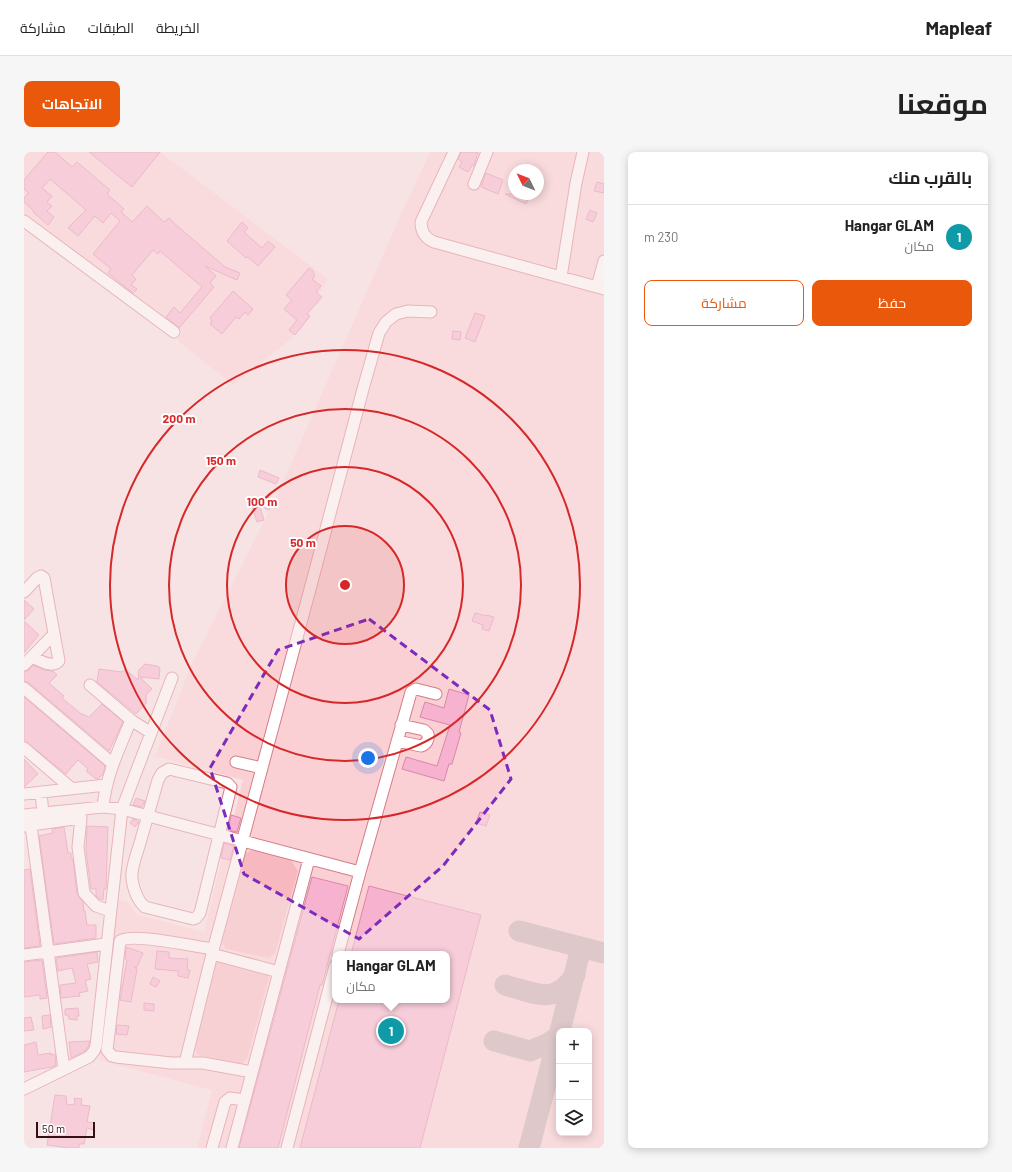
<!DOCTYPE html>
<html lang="ar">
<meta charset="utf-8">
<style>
:root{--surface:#fff;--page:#f6f6f6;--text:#222;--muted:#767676;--line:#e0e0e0;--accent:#ea580c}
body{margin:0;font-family:Barlow,Cairo,sans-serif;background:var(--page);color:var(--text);direction:rtl}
.controls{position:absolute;right:12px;bottom:12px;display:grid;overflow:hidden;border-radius:8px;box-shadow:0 2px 10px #0003}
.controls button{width:36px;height:36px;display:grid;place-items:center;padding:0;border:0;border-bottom:1px solid var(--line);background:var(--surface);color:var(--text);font:20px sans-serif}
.compass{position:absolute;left:484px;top:12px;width:36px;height:36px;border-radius:50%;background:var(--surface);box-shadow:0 2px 10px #0003;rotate:313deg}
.scale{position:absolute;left:12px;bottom:10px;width:59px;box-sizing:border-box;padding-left:4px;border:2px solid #331117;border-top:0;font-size:11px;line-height:14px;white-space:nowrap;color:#331117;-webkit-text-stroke:3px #fff;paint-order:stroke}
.you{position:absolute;left:344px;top:606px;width:14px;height:14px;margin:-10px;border:3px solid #fff;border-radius:50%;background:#1a73e8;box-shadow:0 0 0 6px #1a73e833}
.badge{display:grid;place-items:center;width:26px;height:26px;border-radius:50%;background:var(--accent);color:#fff;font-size:13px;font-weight:700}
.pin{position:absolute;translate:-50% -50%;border:2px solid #fff;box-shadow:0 1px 4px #0006}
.popup{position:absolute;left:308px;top:799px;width:118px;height:52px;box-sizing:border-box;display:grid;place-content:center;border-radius:8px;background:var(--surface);filter:drop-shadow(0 1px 3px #0005);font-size:13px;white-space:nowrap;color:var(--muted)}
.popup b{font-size:15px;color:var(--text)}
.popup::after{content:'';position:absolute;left:50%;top:100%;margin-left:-8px;border:8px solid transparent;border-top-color:var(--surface)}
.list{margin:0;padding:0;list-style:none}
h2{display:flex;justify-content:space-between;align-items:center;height:52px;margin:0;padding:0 16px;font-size:17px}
h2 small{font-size:13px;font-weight:400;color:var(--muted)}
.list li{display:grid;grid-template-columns:26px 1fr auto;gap:12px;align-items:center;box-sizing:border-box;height:64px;padding:0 16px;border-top:1px solid var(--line)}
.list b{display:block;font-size:15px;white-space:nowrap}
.list p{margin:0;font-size:13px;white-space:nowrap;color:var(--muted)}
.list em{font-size:13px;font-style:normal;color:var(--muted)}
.actions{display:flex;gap:8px;padding:12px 16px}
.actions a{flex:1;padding:9px 0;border:1px solid var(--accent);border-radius:8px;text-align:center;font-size:14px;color:var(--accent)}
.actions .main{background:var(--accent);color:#fff}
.icon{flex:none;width:22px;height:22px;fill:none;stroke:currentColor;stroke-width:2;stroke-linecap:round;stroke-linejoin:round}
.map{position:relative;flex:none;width:580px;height:996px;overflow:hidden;direction:ltr;border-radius:8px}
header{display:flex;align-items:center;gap:24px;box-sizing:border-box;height:56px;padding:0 20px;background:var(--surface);border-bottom:1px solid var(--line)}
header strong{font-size:19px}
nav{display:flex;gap:22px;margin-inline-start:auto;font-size:14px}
.intro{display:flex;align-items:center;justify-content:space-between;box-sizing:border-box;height:96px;padding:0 24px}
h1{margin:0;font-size:28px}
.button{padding:10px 18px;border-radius:8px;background:var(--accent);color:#fff;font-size:14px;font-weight:700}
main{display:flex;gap:24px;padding:0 24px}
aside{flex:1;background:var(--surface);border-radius:8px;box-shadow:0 2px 10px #0003}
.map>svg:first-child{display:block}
.built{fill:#fbd0d4;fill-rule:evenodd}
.green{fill:#f7b9bf}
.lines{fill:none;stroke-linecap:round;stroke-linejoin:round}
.taxiway{stroke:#bfa7aa;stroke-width:21}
.building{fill:#f7b2cf;stroke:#d987ab}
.minor-casing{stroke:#d47c88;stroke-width:13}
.minor{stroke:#fff;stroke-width:11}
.marked{fill:none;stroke:#7b2cbf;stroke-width:3;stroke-dasharray:8 5;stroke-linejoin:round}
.ring{fill:none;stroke:#d62828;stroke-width:2}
.centre{fill:#d62828;stroke:#fff;stroke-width:2}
.ring-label{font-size:12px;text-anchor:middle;font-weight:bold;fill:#d62828;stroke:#fff;stroke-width:4;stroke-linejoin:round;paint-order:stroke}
</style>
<header>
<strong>Mapleaf</strong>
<nav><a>الخريطة</a><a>الطبقات</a><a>مشاركة</a></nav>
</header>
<div class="intro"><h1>موقعنا</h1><a class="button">الاتجاهات</a></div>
<main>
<aside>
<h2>بالقرب منك<small></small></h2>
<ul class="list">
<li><span class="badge" style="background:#0f9aa8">1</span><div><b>Hangar GLAM</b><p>مكان</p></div><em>230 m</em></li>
</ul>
<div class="actions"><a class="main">حفظ</a><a>مشاركة</a></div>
</aside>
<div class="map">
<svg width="580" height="996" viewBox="0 0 580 996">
<rect width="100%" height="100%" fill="#f7e3e4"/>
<path class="built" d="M0,0H136L304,127L268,186L209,233L153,188L159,180L0,61Z
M406,0H580V996H173L188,938L75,908L92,747L104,750L113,763L180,780L198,706L193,705L204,662L210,664L219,628L131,604L169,509L250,350L378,60ZM490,18H514V42H490ZM311,802H423V848H311ZM535,879H565V981H535Z"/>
<path class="green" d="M228,698L267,708L274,719L251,801L245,806L202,797L197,789L220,702Z
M193,808L239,815L245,825L223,907L217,912L174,903L170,895Z"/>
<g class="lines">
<path class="taxiway" d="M495,779L580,801
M481,833C511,841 531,854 551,823
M536,879L557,796
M470,889L506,899L523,892L535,884
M505,996L535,882"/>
</g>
<path class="building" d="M24,0H31L48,15L53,10L86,38L83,42L100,57L97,60L108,70L123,54L140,70L145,66L151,72L201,115L216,121L213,128L181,114L192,124L186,131L190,135L155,176L142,165L150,155L156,161L178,135L136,99L134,102L129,98L108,123L112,127L107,133L113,137L109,141L84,121L87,117L69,102L96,69L87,61L79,71L71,64L54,84L44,76L62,58L26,27L18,36L28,44L23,50L28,54L23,59L30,65L24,73L9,60L10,59L0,50V46L5,41L0,37V28Z
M65,0H136L108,35Z
M437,0H454L450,14L448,13L444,20L435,15L438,10L434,7Z
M462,21L479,28L474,42L457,35Z
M573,30L580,32V41L570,39Z
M481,42H507L502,52Z
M566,58L573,61L569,70L562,67Z
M218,70L224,76L220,80L238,96L244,89L251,95L234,114L224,105L222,106L203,89Z
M285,116L290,120L289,122L291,124L288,127L297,134L292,140L298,145L283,162L286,164L271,183L265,178L273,168L260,157L268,148L262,143Z
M209,139L229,157L224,163L221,160L215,167L212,165L198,182L186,172L188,169L186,166Z
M451,161L461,164L451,190L441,186Z
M429,179L437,180L436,188L428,187Z
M236,318L255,326L252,332L234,325Z
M243,345L249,348L245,358L238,355Z
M233,346L240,368L233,370L226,348Z
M0,448L10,457L0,468Z
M451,461L462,464V463L470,465L465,479L458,477L459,473L448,469Z
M0,469L15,483L0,501Z
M121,512L133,514L136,516L135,527L116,525L128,537L122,543V549L123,550L112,562L73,530L75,517L98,520L101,517L114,528L115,518Z
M9,513L20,518L29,519L33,523L25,531L40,544L38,546L56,561L65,565L78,552L99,570L85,599L5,531L0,529V520L5,518Z
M425,537L445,543L435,580L437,581L428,612H425L420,629L378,617L382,605L413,614L426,573L396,565L401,550L420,556Z
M0,545L81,614L79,622L74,627H72L62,619L64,617L54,608L42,622L0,588Z
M0,607L14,622L0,635Z
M112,646L121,649L118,655L109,653Z
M456,660L466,663L462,674L452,671Z
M207,663L217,666L213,680L204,678Z
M109,667L115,670L111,675L106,671Z
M63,674L84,675L82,737H80L79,748L76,747L72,744V737H67L62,699Z
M40,675L44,701H47V707H49L53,742L59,750L60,759H61L63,773H72V786L30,792L15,684L29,681L28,677Z
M200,691L210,694L206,708L197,706Z
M6,717L16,794L0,796V718Z
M288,725L324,734L298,833H296L254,996H215Z
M345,734L457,763L396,996H276L315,848H423V802H327Z
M102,795L119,801L113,815H110L113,817L107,850L96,848L103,808L101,807Z
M133,799L145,800V806L164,807L163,818H166L164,826L154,824V819L131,817Z
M73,800L74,810L63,812L67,827L61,829L64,839L55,841L56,844L37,846L36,833L52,831L48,816L34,819L32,806Z
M18,808L23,846L16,847V843L0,845V810Z
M129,825L136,829L132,835L126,832Z
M120,851L130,852V859L120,858Z
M54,856L55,864H53V868L45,867L44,863H41V857Z
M26,863L27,875L19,877L18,864Z
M7,865L10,878L0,879V866Z
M93,873L105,874L103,883L92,882Z
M66,889L64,895L61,899L47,906L45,890Z
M12,890L14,903L27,901V903L31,902L32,913L28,915L0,920V893Z
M31,943L42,944L43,953L51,952L50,946L58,947L57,953L66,954L63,970L70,971L69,978L63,976L60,992H55V996H44L23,993Z"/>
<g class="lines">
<g class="minor-casing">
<path id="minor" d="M430,0L397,70C397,80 401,86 410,90L580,137
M450,32L463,0
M0,69L150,180
M537,125L552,31L559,0
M573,135L580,109
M0,440L13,426L17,424L20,426L35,509C28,517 16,508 8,505
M0,513L30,482
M66,533L107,568L127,581
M0,536L89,612
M373,589L397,594C403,592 405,587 404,582L400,578L377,573
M0,596L47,636
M212,610L238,616
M145,617L203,631L207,635L176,761L172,766L169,767L121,755C113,749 107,731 108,721C109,711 113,701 116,691C122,670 128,649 134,628L138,621Z
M17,640L19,662
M0,642L82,633
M79,655C82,624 95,597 107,568
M55,658L57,666L54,695L60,741L72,754L86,759
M8,662L7,674L40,917
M0,663L79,655L98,657L336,720
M0,674L57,666
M189,797C172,795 108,780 96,789L83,898L88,904L92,905L147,911H179L228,920
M188,802L255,820
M314,802L336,720L386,544L387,540L392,537L412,542
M0,803L82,792
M161,911L188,802L289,426L339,237L355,181L362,170L372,162L384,159L407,160
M0,937L65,905L70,899L72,894L98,657L148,526
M188,996L201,950L206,946L220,948
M208,996L285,707
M263,996L311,814"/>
</g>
<use href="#minor" class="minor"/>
</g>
<path d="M0 0H580V996H0ZM345,467L466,558L487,627L419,714L335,787L220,722L186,616L254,498Z" fill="#f7e3e4" fill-opacity=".55" fill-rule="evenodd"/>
<path class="marked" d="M345,467L466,558L487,627L419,714L335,787L220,722L186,616L254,498Z"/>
<circle cx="321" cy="433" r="59" fill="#d62828" fill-opacity=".12"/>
<g class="ring">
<circle cx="321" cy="433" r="59"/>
<circle cx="321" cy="433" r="118"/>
<circle cx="321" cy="433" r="176"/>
<circle cx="321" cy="433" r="235"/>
</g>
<circle cx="321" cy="433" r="6" class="centre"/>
<g class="ring-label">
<text x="155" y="271">200 m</text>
<text x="197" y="313">150 m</text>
<text x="238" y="354">100 m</text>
<text x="279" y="395">50 m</text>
</g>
</svg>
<div class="controls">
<button>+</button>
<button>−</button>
<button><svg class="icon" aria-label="layers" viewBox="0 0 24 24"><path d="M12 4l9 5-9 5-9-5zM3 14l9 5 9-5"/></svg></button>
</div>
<svg class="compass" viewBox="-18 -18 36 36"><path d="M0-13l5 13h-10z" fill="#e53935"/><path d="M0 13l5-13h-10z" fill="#767676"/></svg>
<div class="scale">50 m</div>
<div class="you"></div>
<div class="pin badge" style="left:367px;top:879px;background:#0f9aa8">1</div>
<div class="popup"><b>Hangar GLAM</b>مكان</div>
</div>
</main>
